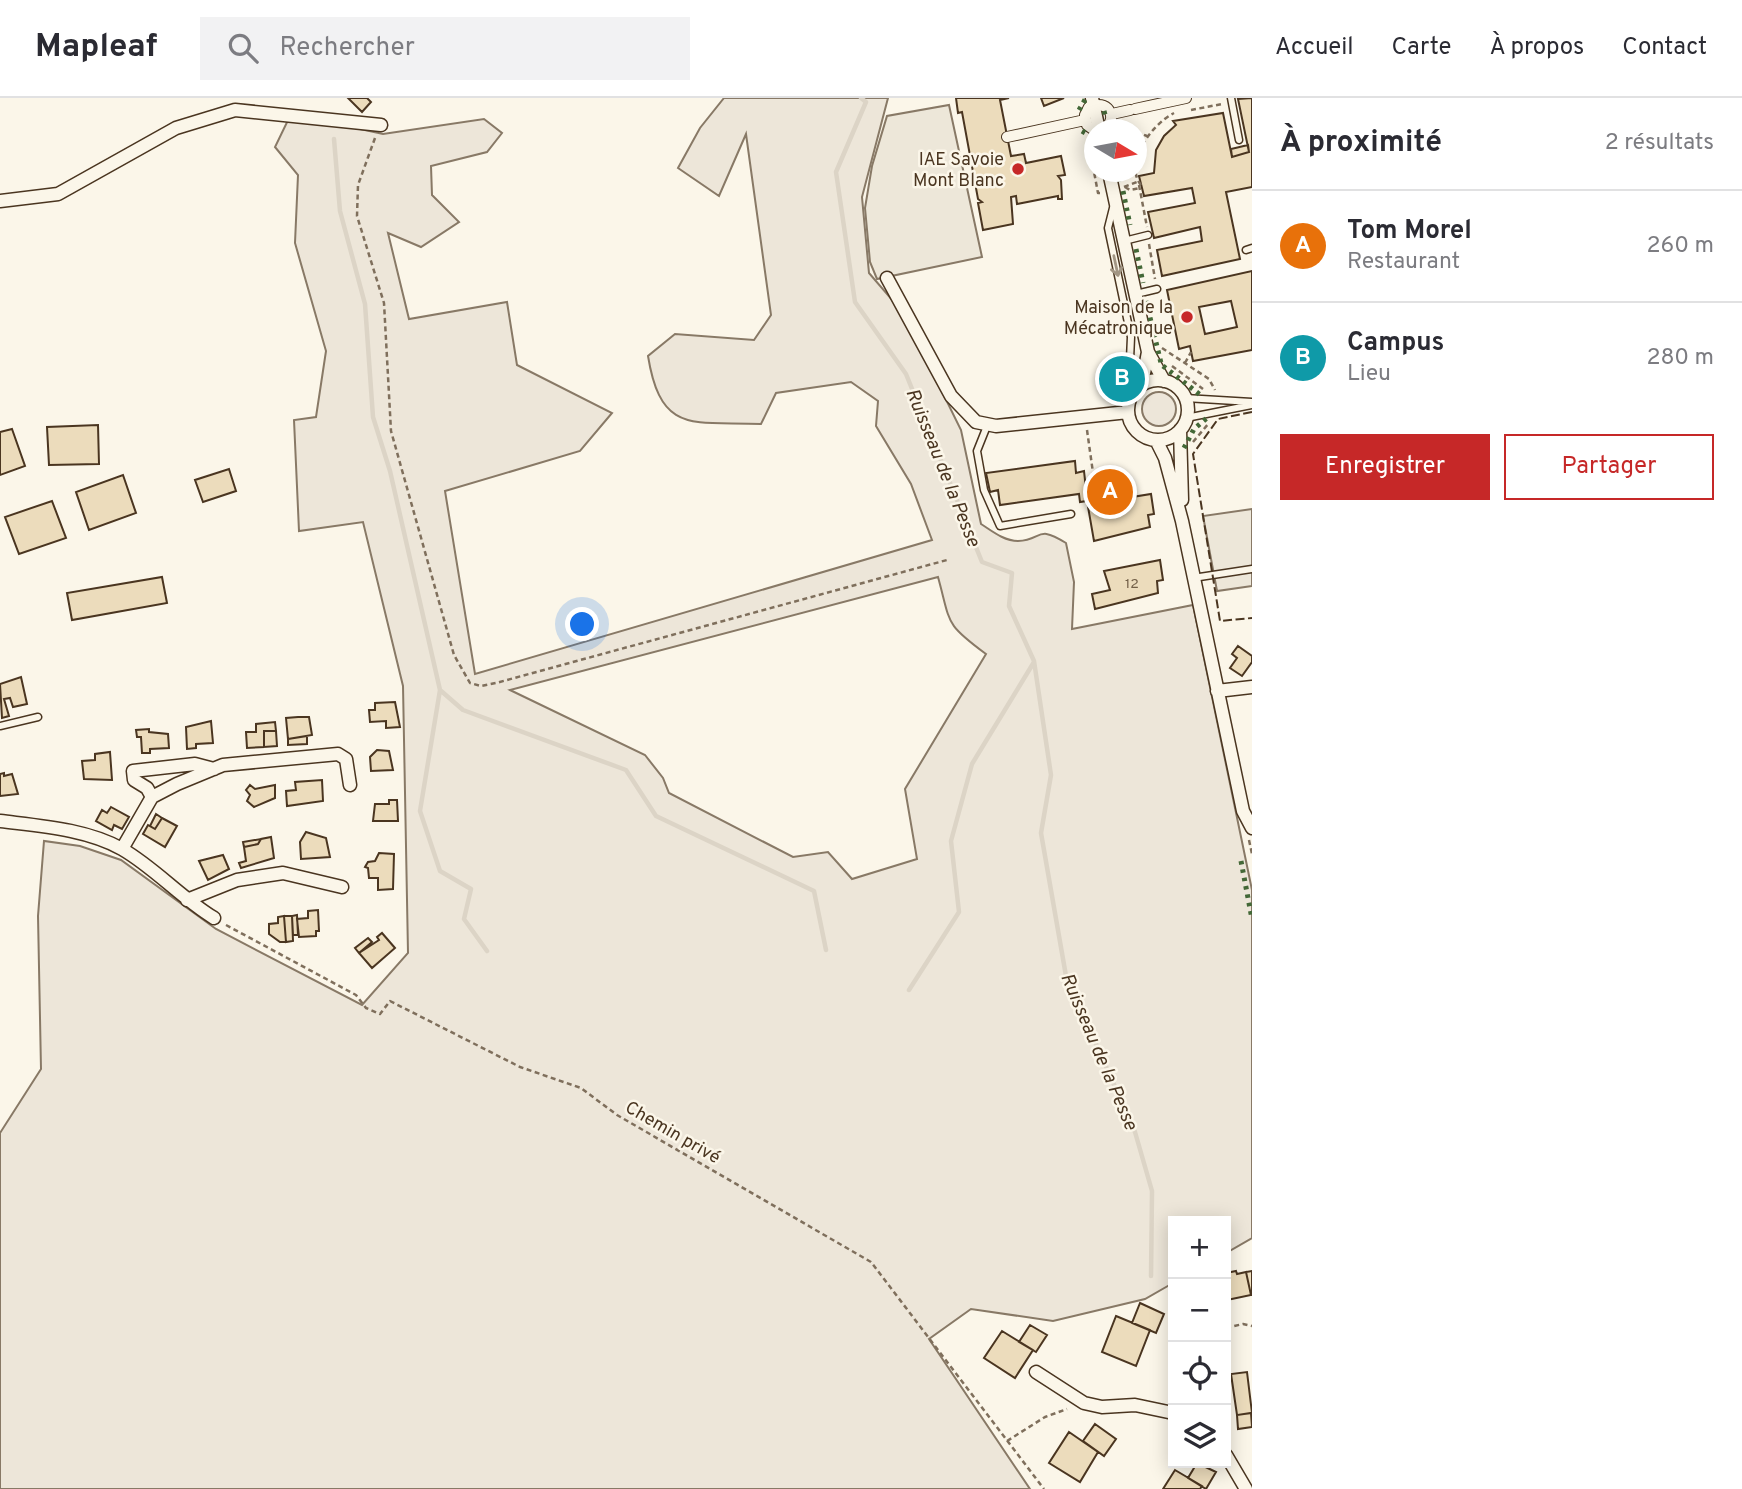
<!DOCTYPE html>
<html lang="fr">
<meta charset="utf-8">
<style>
:root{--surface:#fff;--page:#f2f2f3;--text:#2b2b33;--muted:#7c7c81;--line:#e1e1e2;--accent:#c62828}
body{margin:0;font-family:Overpass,sans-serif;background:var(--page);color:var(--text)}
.controls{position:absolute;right:21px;bottom:21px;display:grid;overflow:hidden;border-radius:0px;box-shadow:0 4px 18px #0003}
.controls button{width:63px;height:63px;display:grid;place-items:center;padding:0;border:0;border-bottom:2px solid var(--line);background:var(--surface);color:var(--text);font:35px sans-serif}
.compass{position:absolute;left:1084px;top:21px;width:63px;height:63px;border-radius:50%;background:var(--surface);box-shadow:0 4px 18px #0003;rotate:100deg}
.you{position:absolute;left:583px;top:527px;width:24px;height:24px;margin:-18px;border:5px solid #fff;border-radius:50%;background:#1a73e8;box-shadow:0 0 0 10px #1a73e833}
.badge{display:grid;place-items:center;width:46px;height:46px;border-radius:50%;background:var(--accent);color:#fff;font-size:23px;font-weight:700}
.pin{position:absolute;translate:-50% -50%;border:4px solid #fff;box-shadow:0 2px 7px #0006}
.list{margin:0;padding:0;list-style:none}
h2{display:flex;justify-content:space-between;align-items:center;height:91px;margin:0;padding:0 28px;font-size:30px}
h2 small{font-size:23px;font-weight:400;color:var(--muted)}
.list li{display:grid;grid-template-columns:46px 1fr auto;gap:21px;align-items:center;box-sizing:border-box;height:112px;padding:0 28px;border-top:2px solid var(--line)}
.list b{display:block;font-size:26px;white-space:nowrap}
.list p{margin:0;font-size:23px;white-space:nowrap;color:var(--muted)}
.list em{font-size:23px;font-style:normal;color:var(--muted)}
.actions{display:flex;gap:14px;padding:21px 28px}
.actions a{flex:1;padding:16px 0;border:2px solid var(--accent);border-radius:0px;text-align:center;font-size:24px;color:var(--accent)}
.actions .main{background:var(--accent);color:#fff}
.icon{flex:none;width:38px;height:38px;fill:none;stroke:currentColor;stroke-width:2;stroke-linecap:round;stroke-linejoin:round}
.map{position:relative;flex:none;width:1252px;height:1391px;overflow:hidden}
header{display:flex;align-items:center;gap:42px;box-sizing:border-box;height:98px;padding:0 35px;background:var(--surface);border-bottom:2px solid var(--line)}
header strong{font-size:33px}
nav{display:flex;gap:38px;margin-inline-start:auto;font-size:24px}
.search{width:490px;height:63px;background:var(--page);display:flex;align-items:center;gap:18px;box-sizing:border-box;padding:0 24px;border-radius:0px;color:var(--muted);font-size:26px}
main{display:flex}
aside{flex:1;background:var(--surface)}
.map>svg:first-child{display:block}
.green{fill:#ede6d9;stroke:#887966;stroke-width:2;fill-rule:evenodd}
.parking{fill:#ede7d9;stroke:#887966;stroke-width:2}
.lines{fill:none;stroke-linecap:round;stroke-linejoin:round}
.stream{stroke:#dcd4c6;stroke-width:4.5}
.building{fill:#ecdcbc;stroke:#4a3520;stroke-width:2;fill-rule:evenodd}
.service-casing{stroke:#4a3520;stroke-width:9}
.pedestrian-casing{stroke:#4a3520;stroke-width:12}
.minor-casing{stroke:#4a3520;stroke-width:15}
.path{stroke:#7f6f5c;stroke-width:2.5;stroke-dasharray:5 3.5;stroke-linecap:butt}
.service{stroke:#fbf6e9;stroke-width:6}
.pedestrian{stroke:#fbf6e9;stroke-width:10}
.minor{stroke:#fbf6e9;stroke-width:12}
.hedge{stroke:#436837;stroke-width:5;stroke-dasharray:3.5 5;stroke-linecap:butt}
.fence{stroke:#4a3520;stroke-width:2;stroke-dasharray:9 3.5;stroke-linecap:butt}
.oneway{stroke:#a29684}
.poi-dot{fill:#c62828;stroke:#fbf6e9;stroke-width:2.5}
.labels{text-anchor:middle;stroke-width:5;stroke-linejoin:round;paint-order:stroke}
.number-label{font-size:14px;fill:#725f47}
.poi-label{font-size:18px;fill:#4a3520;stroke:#fbf6e9;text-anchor:end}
.street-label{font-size:18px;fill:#4a3520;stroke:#fbf6e9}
.water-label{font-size:19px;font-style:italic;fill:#4a3520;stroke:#fbf6e9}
</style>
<header>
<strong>Mapleaf</strong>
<div class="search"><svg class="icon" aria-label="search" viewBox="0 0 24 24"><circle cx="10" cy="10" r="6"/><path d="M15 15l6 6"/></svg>Rechercher</div>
<nav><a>Accueil</a><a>Carte</a><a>À propos</a><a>Contact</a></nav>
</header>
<main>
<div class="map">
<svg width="1252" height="1391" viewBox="0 0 1252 1391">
<rect width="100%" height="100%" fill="#fbf6e9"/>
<path class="green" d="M724,0H888L862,99L869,175L894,204L927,263L961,332L981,426C992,433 1004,443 1018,443C1043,442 1036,426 1066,445L1074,484L1072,531L1193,507L1252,792V1140L1226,1155V1123H1173V1185L1145,1201L1053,1223L971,1211L929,1241L1030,1391H0V1035L41,971L38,818L44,743L80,748L121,762L216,831L362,907L408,855L403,588L363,424L299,433L294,322L316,319L326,253L295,145L298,77L275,49L291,16L383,36L484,21L502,35L487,54L431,68L432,97L459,124L421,149L388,135L409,221L507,204L517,267L612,315L580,353L445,393L475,576L932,442L911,386L876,328L878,303L851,284L776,295L761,326C694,323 661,338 648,258L675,236L754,242L771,217L746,36L719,98L678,70L700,30ZM938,479C951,526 944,525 986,556L905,691L917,761L852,781L828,754L793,759L669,695L663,680L645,657L510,592Z
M1142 311a17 17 0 1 1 34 0a17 17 0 1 1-34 0Z"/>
<path class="parking" d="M949,7L982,159L877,181L870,164L865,110L872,68L887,18Z
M1252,411V488L1217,493L1203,418Z"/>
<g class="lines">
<path class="stream" d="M861,0L866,4L836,74L855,204L906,276L982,464L1012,475L1009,508L1034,563L1051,677L1041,735L1066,878L1135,1034L1152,1093L1151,1178
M334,41L340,113L365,206L373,319L390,373L440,592L463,612L626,672L656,718L814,793L826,852
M440,592L420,713L440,773L471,791L464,821L487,853
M909,892L959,814L951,743L972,666L1034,564"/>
</g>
<path class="building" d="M348,0H367L371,4L362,14Z
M956,0H1009L1000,2L1011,58L1024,56L1026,65L1061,58L1065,77L1058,78L1061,82L1062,101H1058V98L1017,106L1016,98L1011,99L1013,126L983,132L978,105L982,104L978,101L962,14L958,15Z
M1041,0H1064L1044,8Z
M1252,0V89L1226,94L1240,161L1162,178L1157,152L1202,143L1200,129L1154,140L1148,114L1195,105L1192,90L1144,98L1139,78L1154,75L1156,52L1164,38L1176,27L1173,23L1223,15L1232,59L1249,54L1238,1Z
M1248,47L1249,54L1232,59L1231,51Z
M1252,173V252L1193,263L1190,248L1179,251L1167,192ZM1231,203L1237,229L1205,236L1199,209Z
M98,327L99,366L49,367L47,329Z
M12,331L25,368L0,377V334Z
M1075,363L1076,375L1084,373L1086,391L1119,386L1120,395L1131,393L1132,399L1151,396L1154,416L1148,417L1150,429L1094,443L1087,403L1080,404L1079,396L1000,407L998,392L990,394L986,375Z
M229,371L236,393L203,404L195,382Z
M123,377L136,415L89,432L76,394Z
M52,403L66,440L19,456L5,419Z
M1160,462L1163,482L1157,483L1158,495L1095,511L1092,496L1110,492L1104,473Z
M162,479L167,505L72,522L67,495Z
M1238,548L1252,558V564L1242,578L1230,570L1237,560L1232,556Z
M21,579L27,606L13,609L10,600L4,601L9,618L2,620L0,586Z
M395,604L400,629L386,630V623L370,624L369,612H375V605Z
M298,619H309L312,637L288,641L286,620Z
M211,623L213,645L196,646V650L187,651L186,629Z
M275,624L276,633H264V649L247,650L246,634H256V626Z
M149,631V634L168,636L169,650L150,651V655H142L141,639H137L136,632Z
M264,633H276L277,648L264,649Z
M307,638V646L288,647V641Z
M377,652L389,653L393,672L371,673L370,659Z
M110,654L112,682L84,681L82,663L95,662V656Z
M4,675V678L12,676L18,696L0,698V676Z
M322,682L323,703L287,708L286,693L296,692L295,684Z
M250,687L255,691L275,687V700L254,709L247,703L250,697L246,692Z
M389,702H397L398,723H373L375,706H389Z
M111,709L129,719L122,731L114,727L112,732L96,723L102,712L107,715Z
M156,716L162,720L155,731L150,728Z
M162,720L177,728L165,749L143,736L148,727L155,731Z
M306,734L326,740L330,759L301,761L300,744Z
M271,739L274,760L241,770L239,765L246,763L244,749L258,746L261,741Z
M261,741L258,746L244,749L243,744Z
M379,755L394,756L393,791L378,792V780H369L368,770L365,769L368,764L375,763Z
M223,757L229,771L208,782L199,763Z
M318,812L319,833H316V838L299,839L297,821L308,820V813Z
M297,817L298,837H293L292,818Z
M284,818L286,844H280L269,836V826L278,825V819Z
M284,818H292L293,843L286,844Z
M382,835L395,850L372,870L359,855L379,842L377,839Z
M368,840L372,844L359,855L355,850Z
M1236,1173L1237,1176L1246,1174L1251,1197L1227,1202L1226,1175Z
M1252,1173V1197H1251L1246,1174Z
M1140,1205L1164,1216L1156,1235L1132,1225Z
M1116,1218L1150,1232L1136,1268L1102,1254Z
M1030,1227L1047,1237L1036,1254L1019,1244Z
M1002,1233L1033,1252L1015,1280L984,1260Z
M1247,1274L1252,1315L1237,1317L1231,1276Z
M1251,1315L1252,1329L1238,1331L1237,1317Z
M1095,1326L1116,1341L1104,1358L1083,1343Z
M1069,1334L1098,1354L1080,1384L1049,1365Z
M1197,1365L1216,1374L1206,1391L1188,1380Z
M1175,1372L1202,1388L1200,1391H1163Z"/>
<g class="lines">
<g class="service-casing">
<path id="service" d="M1231,0L1239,42
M1113,110L1108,130L1131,239L1128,306
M1124,143L1148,137
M1246,152L1252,150
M1136,196L1157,191
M1185,300L1252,304
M1186,320L1252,307
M987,328L977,353L984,392L1000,428L1071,416
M1193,480L1252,471
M0,628L38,619"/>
</g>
<g class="pedestrian-casing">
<path id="pedestrian" d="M1135,11L1186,0
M1112,16L1130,12
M1094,32L1087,27L1085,17L1089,9C1107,1 1119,18 1105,32
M1007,39L1085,22"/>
</g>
<g class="minor-casing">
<path id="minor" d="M1092,0L1099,32
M1109,74L1148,254L1164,283
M0,103L58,96L176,30L235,12L381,27
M887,180L951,298L976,324L996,328L1128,314
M1128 312a30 30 0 1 1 60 0a30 30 0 1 1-60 0Z
M1142,286L1148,254
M1180,332L1182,402
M1156,342L1165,360L1182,423L1243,713L1252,730
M1217,593L1252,589
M152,699L147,690L134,682L133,673L195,666L214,671
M0,723C40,728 86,731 122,751C155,770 181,800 214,820
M122,751L152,699L177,686L223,667L338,656L346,661L350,687
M187,802L237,782L283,775L342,789
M1036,1274L1084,1305L1102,1309L1135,1307L1173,1315
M1226,1357L1246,1391"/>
</g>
<path class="path" d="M1191,12L1222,6
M1136,34L1147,38
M375,40L358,87L357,118L384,205L391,333L454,557L470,585L481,588L496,585L947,462
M1088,42L1098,95H1100
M1139,87L1147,129
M1141,87C1123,65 1152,26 1174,15
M1124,89L1137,84
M1125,89L1130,92L1140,90
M1149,146L1155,181
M1162,250L1209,281L1215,292
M1185,265L1191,254
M1172,268L1203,291
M1087,332L1095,389
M1193,344L1209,325
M1249,742L1252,756
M226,827L356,897L366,910L380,916L390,903L520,969L581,990L617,1017L871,1164L1044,1391
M1226,1230L1243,1226L1252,1228
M1007,1343L1045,1319L1067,1311"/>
<use href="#service" class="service"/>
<use href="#pedestrian" class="pedestrian"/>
<use href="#minor" class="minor"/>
<path class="hedge" d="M1079,12L1086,0
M1104,13L1106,20
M1082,33L1094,40
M1119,80L1120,87
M1123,93L1130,127
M1136,151L1143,185
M1146,203L1161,265
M1163,268L1203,299
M1184,350L1194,331L1207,320
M1241,763L1252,821"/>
<path class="fence" d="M1252,314L1218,321L1193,356L1220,523L1252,520"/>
</g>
<defs><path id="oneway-shaft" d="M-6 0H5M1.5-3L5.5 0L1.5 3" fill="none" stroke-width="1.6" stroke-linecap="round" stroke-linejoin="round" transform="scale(1.75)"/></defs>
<use class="oneway" href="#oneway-shaft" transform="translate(1116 168) rotate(78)"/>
<g class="poi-dot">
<circle cx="1018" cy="71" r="7"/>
<circle cx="1187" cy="219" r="7"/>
</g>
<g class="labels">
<g class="number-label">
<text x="1132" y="490">12</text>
</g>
<g class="poi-label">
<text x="1004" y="67">IAE Savoie<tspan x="1004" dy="21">Mont Blanc</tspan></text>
<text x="1173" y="215">Maison de la<tspan x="1173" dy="21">Mécatronique</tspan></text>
</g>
<g class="street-label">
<text transform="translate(673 1034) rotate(30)" y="6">Chemin privé</text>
</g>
<g class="water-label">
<text transform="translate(944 369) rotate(68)" y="7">Ruisseau de la Pesse</text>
<text transform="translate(1100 953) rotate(67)" y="7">Ruisseau de la Pesse</text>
</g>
</g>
</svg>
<div class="controls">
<button>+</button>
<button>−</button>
<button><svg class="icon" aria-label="locate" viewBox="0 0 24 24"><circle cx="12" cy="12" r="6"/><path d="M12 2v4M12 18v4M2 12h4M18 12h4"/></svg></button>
<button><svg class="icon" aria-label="layers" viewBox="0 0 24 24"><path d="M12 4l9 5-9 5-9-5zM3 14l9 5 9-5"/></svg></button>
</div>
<svg class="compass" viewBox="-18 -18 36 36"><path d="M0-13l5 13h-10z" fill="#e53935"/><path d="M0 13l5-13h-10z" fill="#7c7c81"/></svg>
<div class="you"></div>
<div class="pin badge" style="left:1110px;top:394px;background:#e8710a">A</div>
<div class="pin badge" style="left:1122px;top:281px;background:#0f9aa8">B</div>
</div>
<aside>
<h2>À proximité<small>2 résultats</small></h2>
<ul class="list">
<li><span class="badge" style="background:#e8710a">A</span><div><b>Tom Morel</b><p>Restaurant</p></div><em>260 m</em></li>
<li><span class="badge" style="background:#0f9aa8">B</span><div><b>Campus</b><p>Lieu</p></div><em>280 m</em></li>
</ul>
<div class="actions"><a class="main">Enregistrer</a><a>Partager</a></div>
</aside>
</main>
